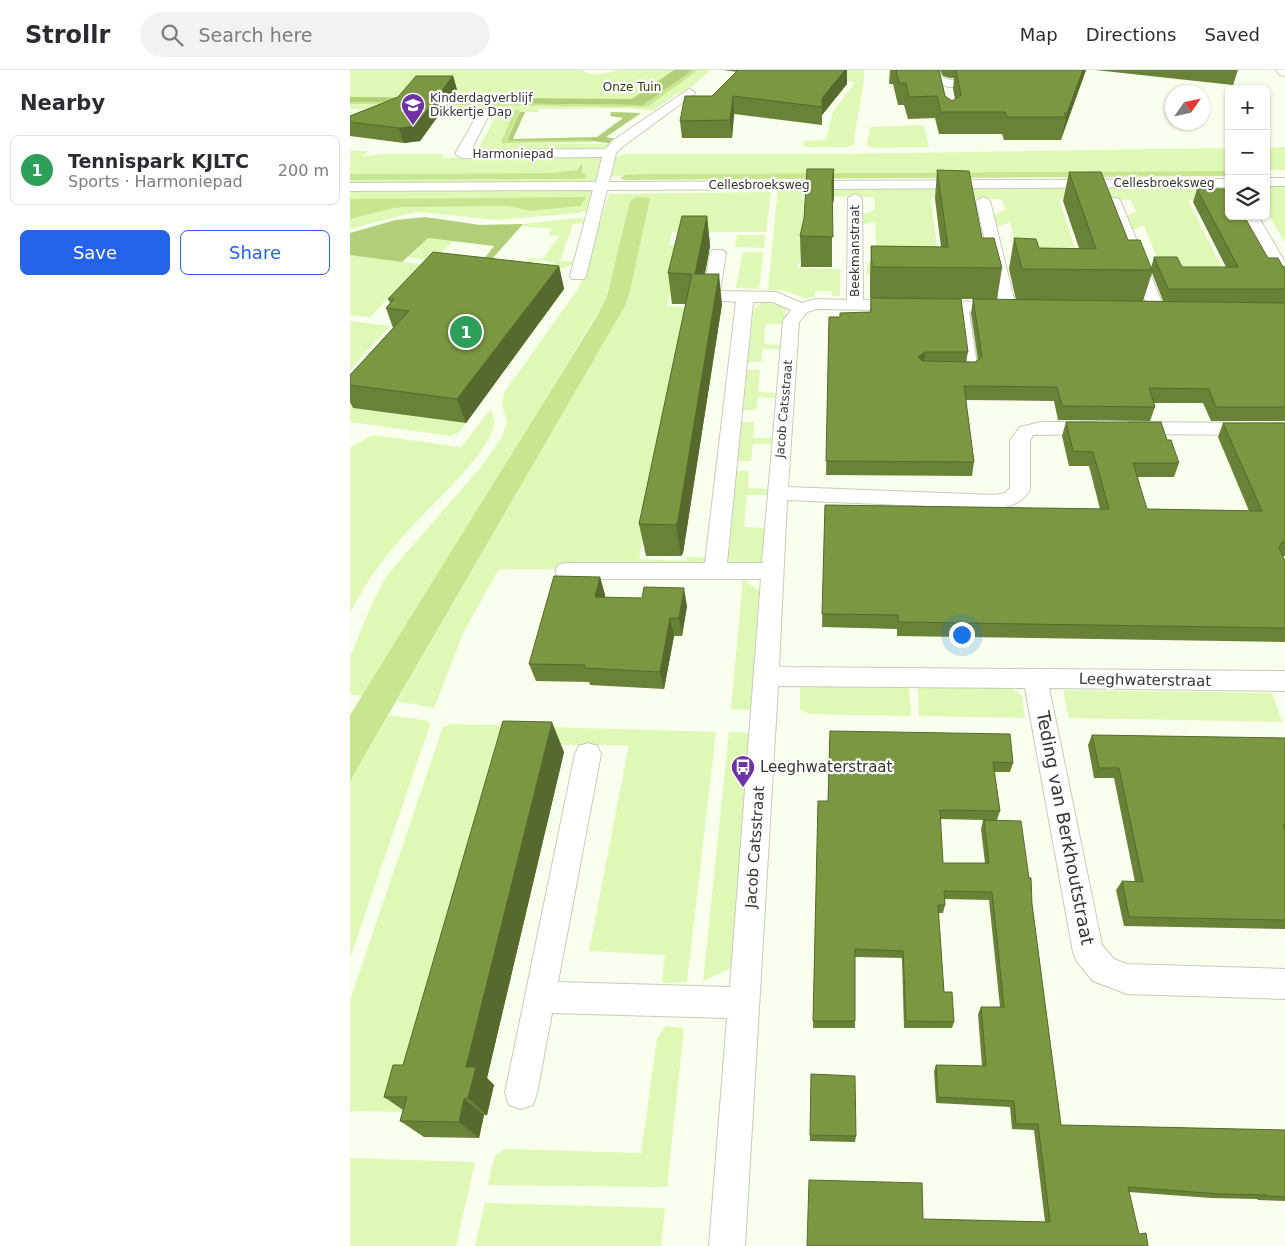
<!DOCTYPE html>
<meta charset="utf-8">
<style>
:root{--surface:#fff;--page:#f2f2f3;--text:#2b2b33;--muted:#7c7c81;--line:#e1e1e2;--accent:#2563eb}
body{margin:0;font-family:"DejaVu Sans",sans-serif;background:var(--page);color:var(--text)}
.controls{position:absolute;right:15px;top:15px;display:grid;overflow:hidden;border-radius:8px;box-shadow:0 1px 4px #0004}
.controls button{width:45px;height:45px;display:grid;place-items:center;padding:0;border:0;border-bottom:1px solid var(--line);background:var(--surface);color:var(--text);font:25px sans-serif}
.compass{position:absolute;left:815px;top:15px;width:45px;height:45px;border-radius:50%;background:var(--surface);box-shadow:0 1px 4px #0004;rotate:56deg}
.you{position:absolute;left:611px;top:564px;width:18px;height:18px;margin:-12px;border:4px solid #fff;border-radius:50%;background:#1a73e8;box-shadow:0 0 0 8px #1a73e833}
.badge{display:grid;place-items:center;width:32px;height:32px;border-radius:50%;background:var(--accent);color:#fff;font-size:16px;font-weight:700}
.pin{position:absolute;translate:-50% -50%;border:2px solid #fff;box-shadow:0 1px 5px #0006}
.list{margin:0;padding:0;list-style:none}
h2{display:flex;justify-content:space-between;align-items:center;height:65px;margin:0;padding:0 20px;font-size:21px}
h2 small{font-size:16px;font-weight:400;color:var(--muted)}
.list li{display:grid;grid-template-columns:32px 1fr auto;gap:15px;align-items:center;box-sizing:border-box;height:70px;margin:0 10px 10px;padding:0 10px;border:1px solid var(--line);border-radius:8px}
.list b{display:block;font-size:19px;white-space:nowrap}
.list p{margin:0;font-size:16px;white-space:nowrap;color:var(--muted)}
.list em{font-size:16px;font-style:normal;color:var(--muted)}
.actions{display:flex;gap:10px;padding:15px 20px}
.actions a{flex:1;padding:11px 0;border:1px solid var(--accent);border-radius:8px;text-align:center;font-size:18px;color:var(--accent)}
.actions .main{background:var(--accent);color:#fff}
.icon{flex:none;width:28px;height:28px;fill:none;stroke:currentColor;stroke-width:2;stroke-linecap:round;stroke-linejoin:round}
.map{position:relative;flex:none;width:935px;height:1176px;overflow:hidden}
header{display:flex;align-items:center;gap:30px;box-sizing:border-box;height:70px;padding:0 25px;background:var(--surface);border-bottom:1px solid var(--line)}
header strong{font-size:24px}
nav{display:flex;gap:28px;margin-inline-start:auto;font-size:18px}
.search{width:350px;height:45px;background:var(--page);display:flex;align-items:center;gap:12px;box-sizing:border-box;padding:0 18px;border-radius:28px;color:var(--muted);font-size:19px}
main{display:flex}
aside{flex:1;background:var(--surface)}
.map>svg:first-child{display:block}
.green{fill:#dff8b6}
.forest{fill:#b1cf78}
.water{fill:#c8e68f}
.lines{fill:none;stroke-linecap:round;stroke-linejoin:round}
.service-casing{stroke:#c5cdb8;stroke-width:3}
.minor-casing{stroke:#c5cdb8;stroke-width:2}
.tertiary-casing{stroke:#c5cdb8;stroke-width:2}
.service{fill:#fff;fill-rule:evenodd}
.minor{fill:#fff;fill-rule:evenodd}
.tertiary{fill:#fff;fill-rule:evenodd}
.wall{fill:#6a8238;fill-rule:evenodd}
.shaded-wall{fill:#566a2e}
.building{fill:#7b9741;stroke:#566a2e}
.labels{text-anchor:middle;stroke-width:4.5;stroke-linejoin:round;paint-order:stroke}
.far-park-label{font-size:12px;fill:#2f4000;stroke:#fff}
.far-poi-label{font-size:12px;fill:#34372e;stroke:#fff;text-anchor:start}
.far-street-label{font-size:12px;fill:#34372e;stroke:#fff}
.street-label{font-size:15px;fill:#34372e;stroke:#fff}
.poi-label{font-size:15px;fill:#34372e;stroke:#fff;text-anchor:start}
.near-street-label{font-size:18px;fill:#34372e;stroke:#fff}
</style>
<header>
<strong>Strollr</strong>
<div class="search"><svg class="icon" aria-label="search" viewBox="0 0 24 24"><circle cx="10" cy="10" r="6"/><path d="M15 15l6 6"/></svg>Search here</div>
<nav><a>Map</a><a>Directions</a><a>Saved</a></nav>
</header>
<main>
<aside>
<h2>Nearby<small></small></h2>
<ul class="list">
<li><span class="badge" style="background:#2e9e5b">1</span><div><b>Tennispark KJLTC</b><p>Sports · Harmoniepad</p></div><em>200 m</em></li>
</ul>
<div class="actions"><a class="main">Save</a><a>Share</a></div>
</aside>
<div class="map">
<svg width="935" height="1176" viewBox="0 0 935 1176">
<rect width="100%" height="100%" fill="#f8ffed"/>
<path class="green" d="M0,0H232C241,9 259,2 270,0C294,0 319,0 343,0L295,35L0,32Z
M348,0H361L334,23H328L303,41L280,38L189,39L188,42H170L169,40L152,73L263,74L258,79L128,80L149,40L0,39V34L294,37L299,36Z
M405,0H514V11L503,75L497,77H454L453,71L476,70L483,42L505,12Z
M574,55L579,77L521,78L517,75L520,57Z
M935,77V100H916V78Z
M879,78V101L292,104L259,107L265,87L275,84H493Z
M0,81H17L12,87L32,84H93V88L246,86L252,88L247,110L241,113L0,114V110L227,109L235,108L236,105L232,103L234,92H231L227,100L200,103L0,104Z
M879,115V131L838,130L875,203L799,198L809,193L794,155L782,160L775,147L786,142L781,130L709,129L732,201L671,197L660,152L646,157L643,145L655,140L652,129L581,128L590,200L517,204V194L527,186L525,152L512,155L511,145L525,140V127L452,126V130H454L450,194H447V198L490,199V224L488,226H482V221H465V227L455,228L433,220H418L428,117Z
M916,115H935V172L916,141Z
M241,118L246,122L240,140L229,143L146,150L70,142L49,146L0,159V149L45,138L56,137L158,136L181,141L231,136L0,129V120Z
M421,122L416,162H322L319,175H331L317,236L340,237L289,489L336,491L337,487L359,488L358,493L212,499H149L114,561L84,638L47,631L275,236L280,221L289,176L13,626L0,624V587L24,529L39,503L131,397L151,369L157,353L152,333L154,323L228,219L235,203L259,124Z
M227,148H233L236,153L223,154L210,191H224L222,195L210,199L200,198L204,192L184,190L179,196L175,193L180,188L193,189L209,166L198,165L202,159L171,156L173,154Z
M387,165H415L414,178L385,177Z
M77,168L103,171L83,191L57,187Z
M393,182H414L409,219L386,218Z
M0,185L72,194L20,247L0,245Z
M423,230L436,239L433,254H415L414,274L431,275V279H413L411,292H397L404,239L411,233Z
M0,251L40,256L0,300Z
M397,300H410L408,322L427,323V328L408,327L406,340H391Z
M0,313L3,338L116,353L109,362L101,366L0,352Z
M140,340C145,346 145,354 142,362C130,390 90,427 68,450C41,478 17,508 0,543V378L22,365L111,377Z
M390,352H404L403,368H424L423,374H403L401,391H385Z
M384,401H399L398,418L420,419L419,425H397L394,457L416,458L413,491C399,494 385,501 375,487Z
M393,509L412,523L401,640L381,639Z
M450,614L559,616L561,646L459,644L450,639Z
M568,617L658,618L666,621L672,626L675,648L569,646Z
M713,620L922,623L932,652L719,648Z
M39,645L78,651L80,655L0,888V711Z
M102,654L366,662L337,912L312,913L315,885L239,881L279,675H157L54,1042L0,1041V930L93,657Z
M379,662L401,663L381,898L353,911Z
M315,956L334,958L317,1117L138,1115L145,1085L155,1079L291,1083L307,969Z
M0,1088L125,1092L106,1176H0Z
M135,1133L315,1138L311,1176H125Z"/>
<path class="forest" d="M324,0H343L293,35L0,32V27L282,29Z
M170,42H175L163,69L247,67L273,48L260,46L261,42L291,43L256,67L267,69L263,74L243,71H160L157,70Z
M75,147L130,155L173,154L142,189H134L144,176L78,168L52,192L0,185V163L46,150Z"/>
<path class="water" d="M343,0H348L299,36L294,37L0,34V32L293,35Z
M165,40H169L170,42L157,69L160,71L241,70L243,72L152,73L151,72Z
M233,91L232,103L236,105V108L227,109L0,110V104L200,103L227,100Z
M879,101V106L274,110L270,108L275,105L292,104Z
M236,127L231,136L181,141L158,136L56,137L45,138L0,149V129Z
M287,127L300,128L280,221L275,236L0,711V645L247,246L257,227L280,131Z"/>
<g class="lines">
<g class="service-casing">
<path id="service" d="M614,233L618,236L628,301C624,305 615,305 611,301L618,298L610,236Z"/>
</g>
<g class="minor-casing">
<path id="minor" d="M577,0H589L592,7L600,10L674,9L673,0H685L686,12L680,15L598,17L583,11Z
M339,19L343,21L345,23L343,25L272,77L266,83L259,112L879,109V117L257,120L236,206L234,209H222L220,206L243,120L0,121V113L246,112L252,87L112,88L105,84L130,40H138L140,43L121,80L256,79L262,71Z
M916,108H935V116H916Z
M505,124L512,128L513,230L649,232L626,131L633,127L640,131L666,237L664,240L658,242L467,239L457,242L449,252L438,417L645,425L655,423L660,418V370L670,357L691,352H747L754,354L756,358L754,362L747,364L683,365L680,371V420C671,434 661,436 645,439L437,430L429,597L935,601V621L699,618L752,875L764,889L777,894L935,899V929L777,924L743,911L727,892L723,882L675,618L428,616L395,1176H359L377,948L202,943L187,1023L183,1035L171,1039L159,1035L155,1023L225,684L229,676L238,673L247,676L251,684L208,912L380,917L411,509H216L208,507L205,501L208,495L216,493H355L386,232L355,229L353,226L360,183L363,180H373L376,183L370,221L426,222L452,233L466,229L497,230L498,128ZM403,232H423L441,240L433,251L412,493H377Z
M764,128L769,129L771,132L814,238L812,241H800L798,238L757,132L759,129Z
M894,146H908L935,192V211L929,209L927,206Z
M780,352L935,353V365L780,364L773,362L771,358L773,354Z"/>
</g>
<g class="tertiary-casing">
<path id="tertiary" d="M926,0H935V6L930,5Z"/>
</g>
<use href="#service" class="service"/>
<use href="#minor" class="minor"/>
<use href="#tertiary" class="tertiary"/>
</g>
<path class="wall" d="M373,0H497V14L472,45V55L384,44L382,68H332L330,51L362,26L387,2Z
M540,0H589L595,26L602,31L605,29L603,19L604,8H600L593,6L590,0H736L711,70H654L652,64H589L585,48L558,49L554,35H548L543,14H539Z
M745,0H888L883,15Z
M103,6L107,20L70,71L54,73L0,66V46Z
M587,100L652,198L647,229H579L618,282L616,292H625L628,290L621,243L623,229L666,230L659,199L664,168L689,178H729L713,131L719,102L801,198L804,187L832,197H876L843,132L847,119L918,188L935,197V351H861L853,333H804L805,337L800,351L708,350L704,331L616,330L624,392L622,406L476,405L479,247H490L520,242L521,228H520V207L521,176L591,177L585,129ZM802,203L813,231H793Z
M484,128L482,137V197H451L450,166Z
M357,146L360,176L355,204L372,234L333,483L331,486H296L289,454L336,234H322L318,203Z
M209,196L214,219L116,353L3,338L0,332V305L43,258L36,238L40,233L38,229Z
M716,352L817,370L829,393L824,407H787L797,439L899,441L868,367L873,353H935V486H933L935,491V572L547,566V559L472,557L475,435L750,439L739,396H719L712,366Z
M250,507L255,525V527L337,536L332,566H324L314,619L240,615L239,612L186,611L179,594Z
M480,661L663,693L660,702H644L650,741L647,750L682,834L711,1055L935,1060V1131L908,1130L907,1129L861,1128L779,1122L789,1164L798,1176L573,1149L695,1152L684,1060L662,1059L660,1037L586,1033L584,1001L586,995L632,996L628,944L631,937H650L639,830L595,829V835L593,843H588L594,922L604,952L602,958H554L552,888L505,887V958H463L468,731H478ZM590,749L633,750L631,759L635,793H593Z
M742,665L935,668V859L774,856L766,820L772,811L785,812L764,708H744L738,675Z
M214,682L137,1008L144,1015L137,1045H134L129,1068L74,1067L50,1051L53,1040L34,1027L53,995Z
M460,1065L506,1066L505,1072L460,1071Z"/>
<path class="shaded-wall" d="M495,0H497V14L472,45V55V28Z
M733,0H736L712,66L717,43Z
M103,6L107,20L70,71L54,73L49,58Z
M383,26L384,44L382,68L380,50Z
M484,99V128L482,140V111Z
M357,146L360,176L349,234L345,204Z
M209,196L214,219L116,353L107,329Z
M369,204L372,234L333,483L331,486L326,455Z
M575,282L574,296L568,287Z
M250,507L255,525L250,545L245,527Z
M334,518L337,536L332,566L329,548Z
M320,548L324,566L314,619L310,602Z
M202,652L214,682L137,1008L144,1015L137,1045L118,1028L116,997Z
M114,1029L134,1045L129,1068L109,1052Z"/>
<path class="building" d="M388,0H495L472,28V37L383,26L380,50L330,51L335,26H362Z
M546,0H589L595,26L602,31L611,25L606,0H733L717,43H714L716,47H657L655,42H591L587,26L559,27L556,13H549Z
M66,6H103L65,56L49,58L0,52V46L48,27Z
M457,99H484L482,111L483,167L450,166L454,148Z
M587,100L619,101L632,168H644L652,198L522,197L521,176L598,177Z
M719,102H751L778,170H790L802,200L672,199L664,168L686,169L689,178L746,179Z
M847,119H879V146H894L918,188H928L933,197H935V219H818L804,187H827L832,197H888Z
M332,146H357L345,204H369L328,451L326,455L289,454L342,204L318,203Z
M83,182L209,196L107,329L0,315V305L59,241L36,238L44,229H38Z
M521,228L611,229L618,282H575L568,287L572,291L625,292L632,287L623,229L935,233V337H866L859,319L799,318L805,337L712,336L707,317L614,316L624,392L476,391L479,247H490V243L521,242Z
M716,352H811L817,370H821L829,393H783L797,439L912,441L873,353H935V472H932L929,478L935,491V558L548,552V545L472,544L475,435L759,439L743,382L723,381Z
M204,506L250,507L245,527L292,528L294,517L334,518L329,548H320L310,602L235,598V595L179,594Z
M153,651L202,652L116,997H126L118,1028L114,1029L109,1052L50,1051L57,1027H34L43,995H53Z
M480,661L660,664L663,693L643,692L650,741L590,740L593,793H639L634,750L671,751L679,808H681L682,834L711,1055L935,1060V1127L917,1126L916,1125L869,1124L778,1117L789,1164L796,1163L798,1176H457L459,1110L572,1113L573,1149L700,1152L688,1054H666L664,1031L588,1027L586,995L636,996L631,937H654L642,822L594,821L595,835H588L594,922H602L604,952L556,951L553,881L505,879V951H463L468,731H478Z
M742,665L935,668V755H933L935,761V850L779,847L772,811L793,812L769,698H749Z
M461,1004L505,1006L506,1066L460,1065Z"/>
<defs>
<g id="school-pin" transform="scale(1.25)"><path d="M0 17L-7.5 6A9.5 9.5 0 1 1 7.5 6Z" fill="#7032a7" stroke="#fff"/><path d="M0-5L7-2L0 1L-7-2ZM-4 1L0 2.5L4 1V4Q0 6-4 4Z" fill="#fff"/></g>
<g id="bus-pin" transform="scale(1.25)"><path d="M0 17L-7.5 6A9.5 9.5 0 1 1 7.5 6Z" fill="#7032a7" stroke="#fff"/><path d="M-5-6H5V4H4V6H2V4H-2V6H-4V4H-5ZM-3.5-4V0h7V-4ZM-3.5 1.2v1.5H-2V1.2ZM2 1.2v1.5H3.5V1.2Z" fill="#fff"/></g>
</defs>
<g fill-rule="evenodd">
<use href="#school-pin" x="63" y="35"/>
<use href="#bus-pin" x="393" y="697"/>
</g>
<g class="labels">
<g class="far-park-label">
<text x="282" y="21">Onze Tuin</text>
</g>
<g class="far-poi-label">
<text x="80" y="32">Kinderdagverblijf<tspan x="80" dy="14">Dikkertje Dap</tspan></text>
</g>
<g class="far-street-label">
<text x="163" y="88">Harmoniepad</text>
<text x="814" y="117">Cellesbroeksweg</text>
<text x="409" y="119">Cellesbroeksweg</text>
<text transform="translate(505 181) rotate(-90)" y="4">Beekmanstraat</text>
<text transform="translate(434 339) rotate(-85)" y="4">Jacob Catsstraat</text>
</g>
<g class="street-label">
<text transform="translate(795 610) rotate(1)" y="5">Leeghwaterstraat</text>
<text transform="translate(405 777) rotate(-86)" y="5">Jacob Catsstraat</text>
</g>
<g class="poi-label">
<text x="410" y="702">Leeghwaterstraat</text>
</g>
<g class="near-street-label">
<text transform="translate(715 758) rotate(79)" y="6">Teding van Berkhoutstraat</text>
</g>
</g>
</svg>
<div class="controls">
<button>+</button>
<button>−</button>
<button><svg class="icon" aria-label="layers" viewBox="0 0 24 24"><path d="M12 4l9 5-9 5-9-5zM3 14l9 5 9-5"/></svg></button>
</div>
<svg class="compass" viewBox="-18 -18 36 36"><path d="M0-13l5 13h-10z" fill="#e53935"/><path d="M0 13l5-13h-10z" fill="#7c7c81"/></svg>
<div class="you"></div>
<div class="pin badge" style="left:116px;top:262px;background:#2e9e5b">1</div>
</div>
</main>
